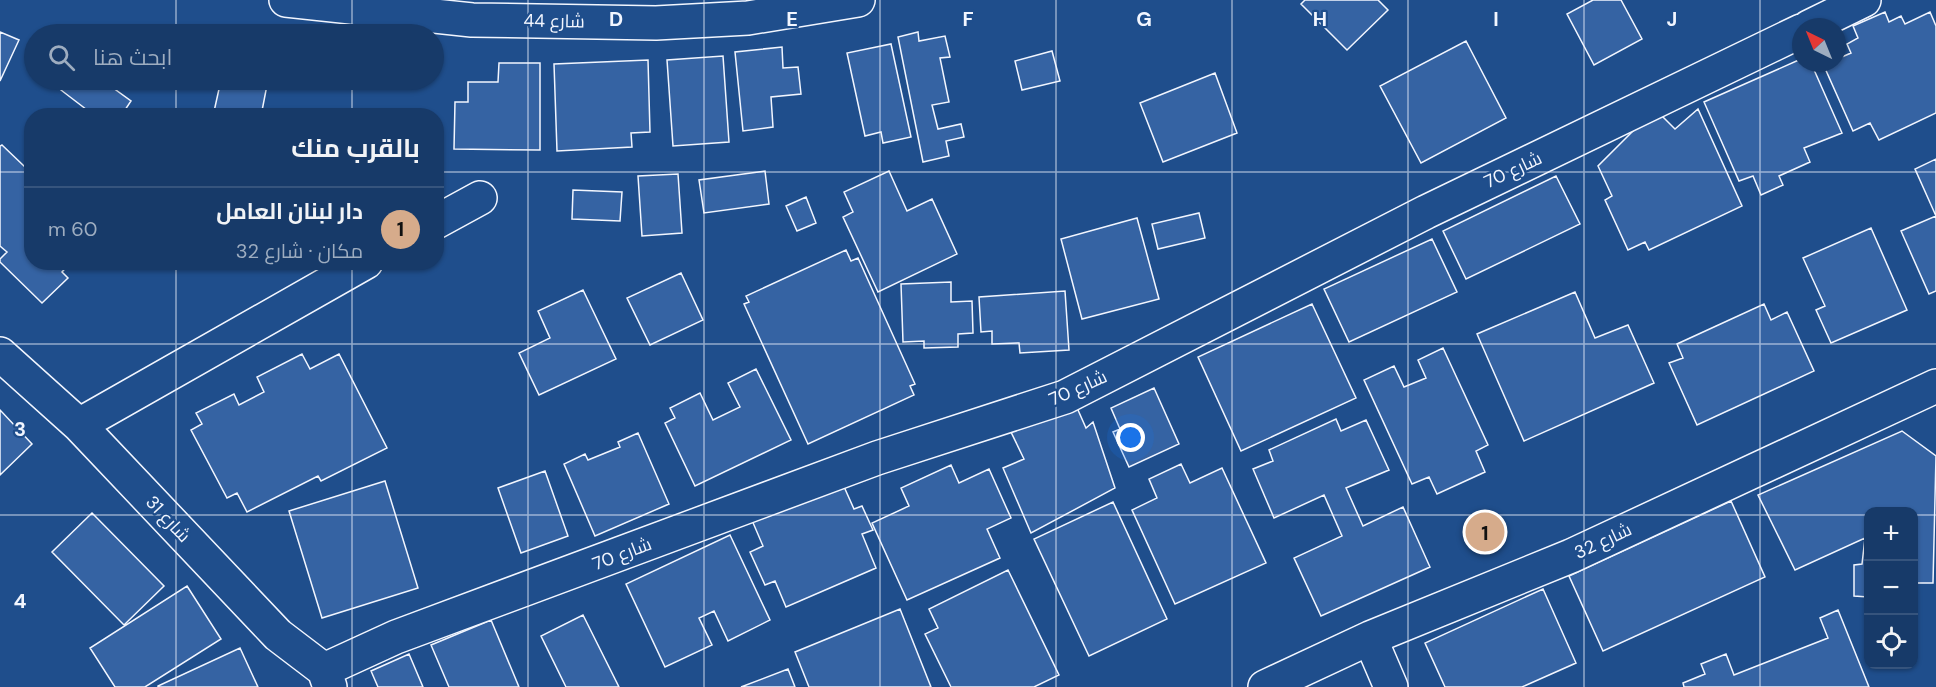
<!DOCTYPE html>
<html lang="ar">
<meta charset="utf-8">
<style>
:root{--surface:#173a69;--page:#244571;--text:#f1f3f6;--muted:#9eadc0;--line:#36547d;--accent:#d6ab8b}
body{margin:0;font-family:"DM Sans",Cairo,sans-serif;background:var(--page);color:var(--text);direction:rtl}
.controls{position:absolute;right:18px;bottom:18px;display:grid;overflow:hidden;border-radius:12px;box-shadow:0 2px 4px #0004}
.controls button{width:54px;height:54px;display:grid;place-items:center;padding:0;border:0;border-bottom:2px solid var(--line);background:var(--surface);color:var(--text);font:30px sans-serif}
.compass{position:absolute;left:1792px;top:18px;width:54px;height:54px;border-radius:50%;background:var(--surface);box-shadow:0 2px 4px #0004;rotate:317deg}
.you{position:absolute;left:1131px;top:438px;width:21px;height:21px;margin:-15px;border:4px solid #fff;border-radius:50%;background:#1a73e8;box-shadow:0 0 0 9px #1a73e833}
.badge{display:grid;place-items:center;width:39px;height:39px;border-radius:50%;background:var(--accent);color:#111;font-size:20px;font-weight:700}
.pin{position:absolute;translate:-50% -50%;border:3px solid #fff;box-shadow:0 2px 6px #0006}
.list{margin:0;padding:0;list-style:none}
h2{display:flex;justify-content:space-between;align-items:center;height:78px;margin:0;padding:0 24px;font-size:26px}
h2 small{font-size:20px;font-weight:400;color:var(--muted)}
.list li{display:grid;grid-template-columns:39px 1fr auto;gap:18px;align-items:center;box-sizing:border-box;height:84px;padding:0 24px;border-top:2px solid var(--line)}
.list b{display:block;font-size:22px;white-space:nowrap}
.list p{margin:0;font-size:20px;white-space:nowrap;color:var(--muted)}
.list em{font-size:20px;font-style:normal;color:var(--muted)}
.icon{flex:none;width:33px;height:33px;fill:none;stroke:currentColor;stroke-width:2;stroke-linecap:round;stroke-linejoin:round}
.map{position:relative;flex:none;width:1936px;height:687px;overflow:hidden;direction:ltr}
.search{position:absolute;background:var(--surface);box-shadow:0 2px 4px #0004;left:24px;top:24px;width:420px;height:66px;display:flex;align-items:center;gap:15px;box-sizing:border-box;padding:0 21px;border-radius:33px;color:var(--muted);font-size:22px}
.panel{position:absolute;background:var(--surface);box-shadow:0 2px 4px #0004;left:24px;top:108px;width:420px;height:162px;border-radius:24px;direction:rtl}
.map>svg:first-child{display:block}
.building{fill:#3563a3;stroke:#f2f6ff;stroke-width:1.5}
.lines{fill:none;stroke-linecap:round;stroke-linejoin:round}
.minor-casing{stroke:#f2f6ff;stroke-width:36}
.minor{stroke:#1f4e8c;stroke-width:33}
.grid{fill:none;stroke:#f2f6ff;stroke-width:1.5;stroke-opacity:0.55}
.labels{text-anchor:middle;stroke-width:4.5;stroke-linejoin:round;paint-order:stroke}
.street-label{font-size:18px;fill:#f2f6ff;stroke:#1f4e8c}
.grid-label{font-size:20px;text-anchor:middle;font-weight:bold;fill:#f2f6ff;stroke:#1f4e8c;stroke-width:4.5;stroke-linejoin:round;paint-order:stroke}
</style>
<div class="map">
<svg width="1936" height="687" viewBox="0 0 1936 687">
<rect width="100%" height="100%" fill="#1f4e8c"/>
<path class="building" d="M1305,0H1378L1388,10L1347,50L1301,4Z
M1593,0H1621L1642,39L1594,65L1567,14Z
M1885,12L1889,22L1901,16L1905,24L1930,12L1936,26V113L1879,140L1870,123L1853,131L1824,66L1830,63H1837V59L1851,53L1847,44L1858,38L1853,26Z
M0,32L19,40L0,81Z
M918,32L919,41L945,36L950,57L940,58L949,102L932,105L938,129L961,124L964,137L946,141L949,156L923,162L898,37Z
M1466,41L1506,118L1421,163L1380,86Z
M891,44L911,137L883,143L881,132L865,136L847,53Z
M782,47L783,68L798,67L801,94L771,97L773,127L743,131L735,52Z
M1052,51L1060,81L1022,90L1015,61Z
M723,56L729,142L673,146L667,60Z
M1801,59V63H1811L1842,133L1804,148L1810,162L1779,176L1783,185L1761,195L1753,176L1739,181L1704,102Z
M648,60L650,132L631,133L632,147L557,151L554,64Z
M499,63H540V150L454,149L455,102H468V82H498Z
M1215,73L1237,133L1163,162L1140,103Z
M63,80H102L131,101L121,116H95L57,87Z
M221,80H268L261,116H213Z
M1655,109L1675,129L1698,109L1742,206L1649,250L1645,242L1628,250L1605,200L1612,196L1598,166Z
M2,145L24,166L32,159V262H71L62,272L68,278L42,303L0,262V259L7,252L0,246V146Z
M1936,159V291L1929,294L1901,231L1936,216L1915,169Z
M765,171L769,204L704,213L699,180Z
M889,171L907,211L932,199L957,254L878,292L843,217L853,212L844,192Z
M678,174L682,233L642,236L638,176Z
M1556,176L1580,224L1466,279L1443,231Z
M573,190L622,192L620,221L572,219Z
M806,197L816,223L797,231L786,206Z
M1199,213L1205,238L1158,249L1152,224Z
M1137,218L1159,299L1082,319L1061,239Z
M1871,228L1907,310L1831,343L1816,310L1825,306L1803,258Z
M1432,239L1457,292L1349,342L1324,289Z
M846,250L851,261L858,258L915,384L910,386L914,395L808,444L744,304L749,302L746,296Z
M681,273L703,320L650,345L627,298Z
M951,282V302L972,301L973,333L958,334V347L924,348V341L903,342L901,284Z
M583,290L616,359L539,395L519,353L550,338L538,311Z
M1065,291L1069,350L1020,353L1019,343L992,344V331L981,332L979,297Z
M1575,292L1595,338L1628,325L1654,383L1524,441L1477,334Z
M1312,304L1356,398L1241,451L1198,357Z
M1764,304L1771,320L1787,312L1814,371L1697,425L1669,363L1683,358L1677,344Z
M1443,348L1488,445L1476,451L1485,472L1437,494L1429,477L1412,484L1364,380L1394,366L1404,387L1426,378L1418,360Z
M302,354L310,369L339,354L387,448L321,481L318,476L247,512L237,493L227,498L191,430L202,424L196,413L234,394L239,405L264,392L257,377Z
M756,369L791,440L695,486L665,423L675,418L670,408L700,393L713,420L740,407L728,383Z
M1154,388L1179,444L1129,467L1113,432L1120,429L1111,408Z
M1074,401L1086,428L1093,422L1115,488L1031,533L1003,468L1024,459L1010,430Z
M0,410L32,444L0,475Z
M1336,419L1341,431L1366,420L1389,470L1346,488L1363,526L1403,507L1430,567L1321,616L1294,558L1342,536L1324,495L1274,518L1253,469L1273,461L1269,450Z
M1902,431L1936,456L1933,583H1914V512H1868V597L1854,596V565L1862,564L1865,538L1795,570L1758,495Z
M638,433L669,504L595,536L564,464L585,454L588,460L620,447L618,442Z
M1181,464L1190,483L1222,468L1266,563L1175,604L1132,510L1157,498L1149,479Z
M951,465L959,483L989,469L1011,518L987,529L1000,558L907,600L872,523L909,506L901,488Z
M545,471L568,536L521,553L498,488Z
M841,480L854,509L862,506L873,530L862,534L876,568L786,607L775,581L765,585L750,552L763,546L751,518Z
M385,481L418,588L322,618L289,511Z
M1731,501L1765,577L1603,651L1569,576Z
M1113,502L1167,619L1089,656L1034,539Z
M92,513L164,586L124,625L52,552Z
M730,535L770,620L728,641L714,611L699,618L712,645L665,667L626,584Z
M1008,570L1059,675L1034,687H951L925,634L938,628L929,609Z
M187,586L221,639L145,687H115L90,648Z
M1543,589L1576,663L1522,687H1445L1425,643Z
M900,609L931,687H809L795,652Z
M1838,610L1869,687H1684L1683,683L1705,674L1701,664L1726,654L1734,675L1828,638L1820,618Z
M583,615L619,687H566L541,636Z
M491,620L519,687H449L431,645Z
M240,648L258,687H158V686Z
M409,654L423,687H378L371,671Z
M788,669L795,687H741Z"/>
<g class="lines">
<g class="minor-casing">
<path id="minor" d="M286,0L472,20L656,23L748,18L858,0
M1809,27L1864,0
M436,222L480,198
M0,354L79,425L278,635L324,670L330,687
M79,425L366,262
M1370,638L1391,687
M324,670L396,637L877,458L1065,397L1426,212L1801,31
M1265,687L1370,638L1571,556L1936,386"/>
</g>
<use href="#minor" class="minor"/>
</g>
<path class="grid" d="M176,0V34M352,0V34M528,0V687M704,0V687M880,0V687M1056,0V687M1232,0V687M1408,0V687M1584,0V687M1760,0V687M176,80V116M352,80V116M0,172H32M436,172H1936M176,262V687M352,262V687M0,344H1936M0,515H1868M1914,515H1936"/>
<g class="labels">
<g class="street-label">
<text transform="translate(554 21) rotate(1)" y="6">شارع 44</text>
<text transform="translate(1513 170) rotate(-25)" y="6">شارع 70</text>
<text transform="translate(1078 388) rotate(-24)" y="6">شارع 70</text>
<text transform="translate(168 519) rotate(47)" y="6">شارع 31</text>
<text transform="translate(1603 541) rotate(-25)" y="6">شارع 32</text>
<text transform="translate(622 554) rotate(-21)" y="6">شارع 70</text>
</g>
</g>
<g class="grid-label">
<text x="616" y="26">D</text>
<text x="792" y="26">E</text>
<text x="968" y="26">F</text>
<text x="1144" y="26">G</text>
<text x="1320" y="26">H</text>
<text x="1496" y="26">I</text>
<text x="1672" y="26">J</text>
<text x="20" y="436">3</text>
<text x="20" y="608">4</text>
</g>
</svg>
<div class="controls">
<button>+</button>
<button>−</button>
<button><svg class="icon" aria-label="locate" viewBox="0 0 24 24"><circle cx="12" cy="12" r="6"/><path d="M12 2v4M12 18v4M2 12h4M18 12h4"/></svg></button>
</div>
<svg class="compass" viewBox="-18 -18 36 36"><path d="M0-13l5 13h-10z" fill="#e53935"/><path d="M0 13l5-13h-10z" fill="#9eadc0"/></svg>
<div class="you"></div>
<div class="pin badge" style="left:1485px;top:532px">1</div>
<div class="search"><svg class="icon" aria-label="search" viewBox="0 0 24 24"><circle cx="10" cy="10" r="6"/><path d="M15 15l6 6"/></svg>ابحث هنا</div>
<section class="panel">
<h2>بالقرب منك<small></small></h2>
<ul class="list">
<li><span class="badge">1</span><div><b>دار لبنان العامل</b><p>مكان · شارع 32</p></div><em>60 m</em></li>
</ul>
</section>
</div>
